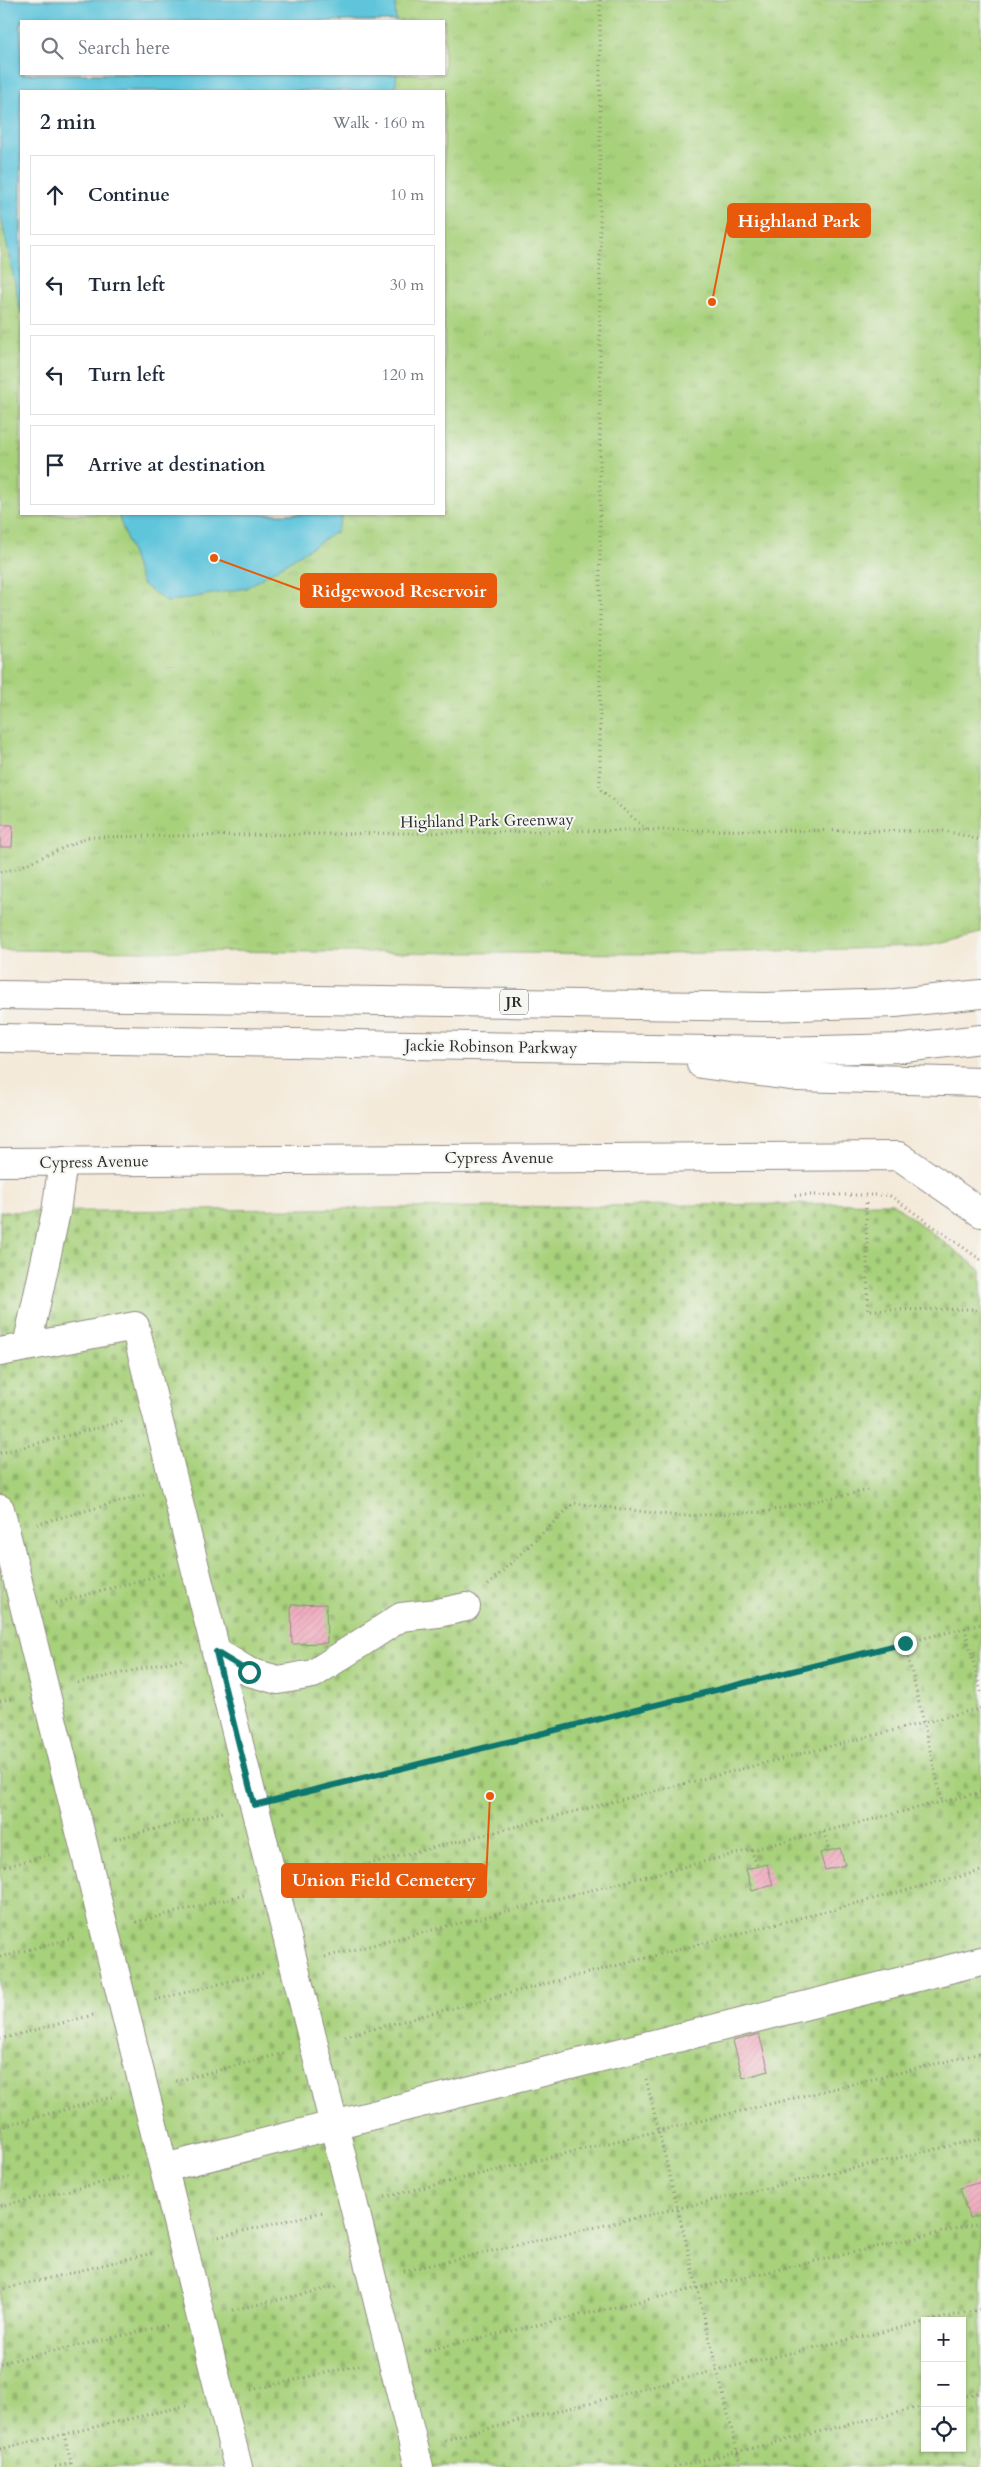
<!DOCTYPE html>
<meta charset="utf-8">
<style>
:root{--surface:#fff;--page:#f2f2f3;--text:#1f2937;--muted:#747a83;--line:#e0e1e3}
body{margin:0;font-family:Cardo,serif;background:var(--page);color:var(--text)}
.controls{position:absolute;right:15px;bottom:15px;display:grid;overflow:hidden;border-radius:0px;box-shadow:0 1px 4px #0004}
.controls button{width:45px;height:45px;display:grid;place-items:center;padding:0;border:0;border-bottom:1px solid var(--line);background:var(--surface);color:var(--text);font:25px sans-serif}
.stop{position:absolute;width:15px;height:15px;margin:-11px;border:4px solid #0f766e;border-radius:50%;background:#fff}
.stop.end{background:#0f766e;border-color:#fff;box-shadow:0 1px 5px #0008}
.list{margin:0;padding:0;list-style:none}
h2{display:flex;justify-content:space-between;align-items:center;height:65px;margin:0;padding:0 20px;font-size:21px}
h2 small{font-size:16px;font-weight:400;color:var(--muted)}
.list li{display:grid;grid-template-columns:32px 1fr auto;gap:15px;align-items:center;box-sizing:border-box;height:80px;margin:0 10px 10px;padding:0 10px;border:1px solid var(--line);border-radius:0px}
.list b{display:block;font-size:19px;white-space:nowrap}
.list em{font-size:16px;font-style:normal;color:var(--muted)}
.icon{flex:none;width:28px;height:28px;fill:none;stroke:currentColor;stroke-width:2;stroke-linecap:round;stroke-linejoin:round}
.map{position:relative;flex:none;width:981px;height:2467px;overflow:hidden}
.search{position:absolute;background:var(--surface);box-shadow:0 1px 4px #0004;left:20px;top:20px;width:425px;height:55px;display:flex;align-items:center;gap:12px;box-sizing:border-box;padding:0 18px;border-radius:0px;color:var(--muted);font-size:19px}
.panel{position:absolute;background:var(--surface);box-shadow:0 1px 4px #0004;left:20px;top:90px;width:425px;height:425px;border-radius:0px}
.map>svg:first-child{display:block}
.cemetery{fill:url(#cemetery-stones);stroke:#6a7e54;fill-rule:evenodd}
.park{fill:url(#park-tufts);stroke:#6a7e54;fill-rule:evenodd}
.water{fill:#5ec5db;stroke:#447883}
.building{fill:url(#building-hatch)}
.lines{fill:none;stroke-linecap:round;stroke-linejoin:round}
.minor-casing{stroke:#908a82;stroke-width:30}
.highway-casing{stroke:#908a82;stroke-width:30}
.path{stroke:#908a82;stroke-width:3;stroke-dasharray:1 4;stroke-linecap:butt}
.minor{stroke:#fff;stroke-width:28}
.highway{stroke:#fff;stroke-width:28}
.route{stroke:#0f766e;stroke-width:6}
.labels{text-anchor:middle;stroke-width:4;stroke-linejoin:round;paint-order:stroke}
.shield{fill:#f6f6f2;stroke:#686867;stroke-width:1}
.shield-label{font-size:15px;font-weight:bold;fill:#2b2b2b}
.street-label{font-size:16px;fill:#2b2b2b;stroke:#f6f6f2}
.leader{fill:none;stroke:#e8590c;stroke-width:2}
.callout-dot{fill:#e8590c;stroke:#f6f6f2;stroke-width:2}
.callout{fill:#e8590c;stroke:#e8590c;stroke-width:2}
.callout-label{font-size:18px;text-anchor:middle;font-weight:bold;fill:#fff}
</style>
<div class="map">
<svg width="981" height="2467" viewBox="0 0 981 2467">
<defs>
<pattern id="cemetery-stones" width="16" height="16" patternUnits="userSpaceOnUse" patternTransform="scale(1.25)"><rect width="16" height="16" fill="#a8d17c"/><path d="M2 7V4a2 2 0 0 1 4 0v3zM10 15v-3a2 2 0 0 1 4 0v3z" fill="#91b46b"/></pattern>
<pattern id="park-tufts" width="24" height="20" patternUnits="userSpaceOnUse" patternTransform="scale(1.25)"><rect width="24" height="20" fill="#a8d17c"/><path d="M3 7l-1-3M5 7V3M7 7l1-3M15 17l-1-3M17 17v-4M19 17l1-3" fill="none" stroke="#91b46b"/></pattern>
<pattern id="building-hatch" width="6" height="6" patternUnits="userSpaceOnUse" patternTransform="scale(1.25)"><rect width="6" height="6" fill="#f1adc1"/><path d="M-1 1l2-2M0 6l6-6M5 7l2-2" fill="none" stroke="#cf95a6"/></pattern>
</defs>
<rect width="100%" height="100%" fill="#f6f6f2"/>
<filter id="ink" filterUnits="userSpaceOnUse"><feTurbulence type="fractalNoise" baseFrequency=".02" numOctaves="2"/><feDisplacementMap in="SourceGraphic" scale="10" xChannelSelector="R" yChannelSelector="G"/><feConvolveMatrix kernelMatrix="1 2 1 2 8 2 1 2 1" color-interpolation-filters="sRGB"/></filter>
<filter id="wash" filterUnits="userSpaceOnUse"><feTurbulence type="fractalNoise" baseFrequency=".0096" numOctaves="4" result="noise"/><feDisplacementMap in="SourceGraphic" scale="20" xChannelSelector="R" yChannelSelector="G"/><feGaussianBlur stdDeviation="1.12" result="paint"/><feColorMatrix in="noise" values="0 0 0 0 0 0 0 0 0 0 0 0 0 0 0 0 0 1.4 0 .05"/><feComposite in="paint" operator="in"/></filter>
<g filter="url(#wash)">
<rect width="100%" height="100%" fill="#f4eada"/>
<path class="cemetery" d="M892,1203L981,1270V2467H0V1212ZM925,2321H962V2448H925Z"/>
<path class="park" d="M0,0H981V933L919,947L665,954L0,950ZM21,21H444V74H21ZM21,91H444V514H21Z"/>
<path class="water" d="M0,0H395L396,21H21V74H397L395,91H21V314L0,212Z
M118,514H343L336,532L246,588L167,602L142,584Z"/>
<g id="blocks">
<path class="building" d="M0,825H13L12,847H0Z
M326,1604L327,1643L292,1644L291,1605Z
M840,1848L845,1865L825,1870L820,1853Z
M767,1864L773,1885L752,1891L746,1869Z
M759,2034L769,2071L743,2078L733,2041Z
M981,2182V2215L969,2218L960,2188Z"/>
</g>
</g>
<g filter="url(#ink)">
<use href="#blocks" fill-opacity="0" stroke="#908a82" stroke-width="1"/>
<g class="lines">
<g class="minor-casing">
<path id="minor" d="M0,1162L899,1156L981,1213
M27,1346L56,1212L63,1161
M0,1352L135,1326L419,2467
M0,1509L238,2467
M216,1652L249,1672L278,1680L313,1674L401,1617L438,1613L466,1607
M164,2168L981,1961"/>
</g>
<g class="highway-casing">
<path id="highway" d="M0,995L765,1007L895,1003L981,994
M0,1038L777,1051L904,1048L981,1039
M701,1064L797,1077L981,1082"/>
</g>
<path class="path" d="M600,0V789L647,830
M0,872L15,869L88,837L647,830L946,831L981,840
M795,1195H889L981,1260
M866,1203L868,1310L981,1309
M0,1453L124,1421
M37,1524L144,1495
M488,1585L574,1503L678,1516L763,1512L869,1490
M56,1603L164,1574
M965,1628L981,1692
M905,1643L942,1802
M78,1683L184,1659
M0,1701L13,1698
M285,1797L981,1624
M824,1832L830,1851
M115,1839L223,1812
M751,1850L758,1867
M0,1868L53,1854
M306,1880L981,1708
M136,1922L244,1895
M0,1957L74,1938
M325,1957L981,1792
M155,2000L263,1973
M345,2036L981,1871
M0,2039L93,2015
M646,2079L741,2467
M176,2081L284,2053
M0,2127L112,2097
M385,2197L981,2053
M0,2206L131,2176
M214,2238L323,2212
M404,2271L981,2139
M0,2290L152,2253
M233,2310L339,2286
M930,2321L981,2309
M424,2351L981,2223
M0,2363L169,2325
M251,2390L360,2365
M962,2397L981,2392
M64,2434L72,2467
M445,2440L717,2370L925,2322
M0,2449L189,2405
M55,2467L71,2463
M674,2467L925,2406"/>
<use href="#minor" class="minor"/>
<use href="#highway" class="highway"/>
</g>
</g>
<g class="lines" filter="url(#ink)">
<path class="route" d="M249,1672L216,1652L254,1805L905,1643"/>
</g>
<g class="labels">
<rect class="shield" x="500" y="989.5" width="28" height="25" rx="4"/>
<g class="shield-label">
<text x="514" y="1007">JR</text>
</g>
<g class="street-label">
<text transform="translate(487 820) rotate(-1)" y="6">Highland Park Greenway</text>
<text transform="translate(491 1046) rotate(1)" y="6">Jackie Robinson Parkway</text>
<text x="499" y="1163">Cypress Avenue</text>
<text transform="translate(94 1161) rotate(-1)" y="6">Cypress Avenue</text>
</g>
</g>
<path class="leader" d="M712 302L728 221M214 558L301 590M490 1796L486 1880"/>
<g class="callout-dot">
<circle cx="712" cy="302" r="5"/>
<circle cx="214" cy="558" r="5"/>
<circle cx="490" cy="1796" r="5"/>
</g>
<g class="callout">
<rect x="728" y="204" width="142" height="33" rx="5"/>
<rect x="301" y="574" width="195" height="33" rx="5"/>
<rect x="282" y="1864" width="204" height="33" rx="5"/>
</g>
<g class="callout-label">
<text x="799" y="227">Highland Park</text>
<text x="399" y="597">Ridgewood Reservoir</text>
<text x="384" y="1886">Union Field Cemetery</text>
</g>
</svg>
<div class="controls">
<button>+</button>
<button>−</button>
<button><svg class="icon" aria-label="locate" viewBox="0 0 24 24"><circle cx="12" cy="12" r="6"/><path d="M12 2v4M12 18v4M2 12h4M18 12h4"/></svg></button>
</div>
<div class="stop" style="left:249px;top:1672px"></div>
<div class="stop end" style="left:905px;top:1643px"></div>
<div class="search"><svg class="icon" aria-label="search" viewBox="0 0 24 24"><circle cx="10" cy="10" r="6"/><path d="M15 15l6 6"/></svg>Search here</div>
<section class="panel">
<h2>2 min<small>Walk · 160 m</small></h2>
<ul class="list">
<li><svg class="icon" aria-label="ahead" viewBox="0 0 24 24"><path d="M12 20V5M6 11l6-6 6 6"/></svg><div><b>Continue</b></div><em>10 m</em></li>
<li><svg class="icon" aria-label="left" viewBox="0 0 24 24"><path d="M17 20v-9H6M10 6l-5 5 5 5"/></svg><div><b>Turn left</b></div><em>30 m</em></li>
<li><svg class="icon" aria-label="left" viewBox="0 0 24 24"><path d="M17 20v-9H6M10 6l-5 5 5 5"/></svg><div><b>Turn left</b></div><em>120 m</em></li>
<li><svg class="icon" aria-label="arrive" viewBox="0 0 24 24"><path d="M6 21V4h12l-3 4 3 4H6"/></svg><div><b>Arrive at destination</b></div></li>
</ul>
</section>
</div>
